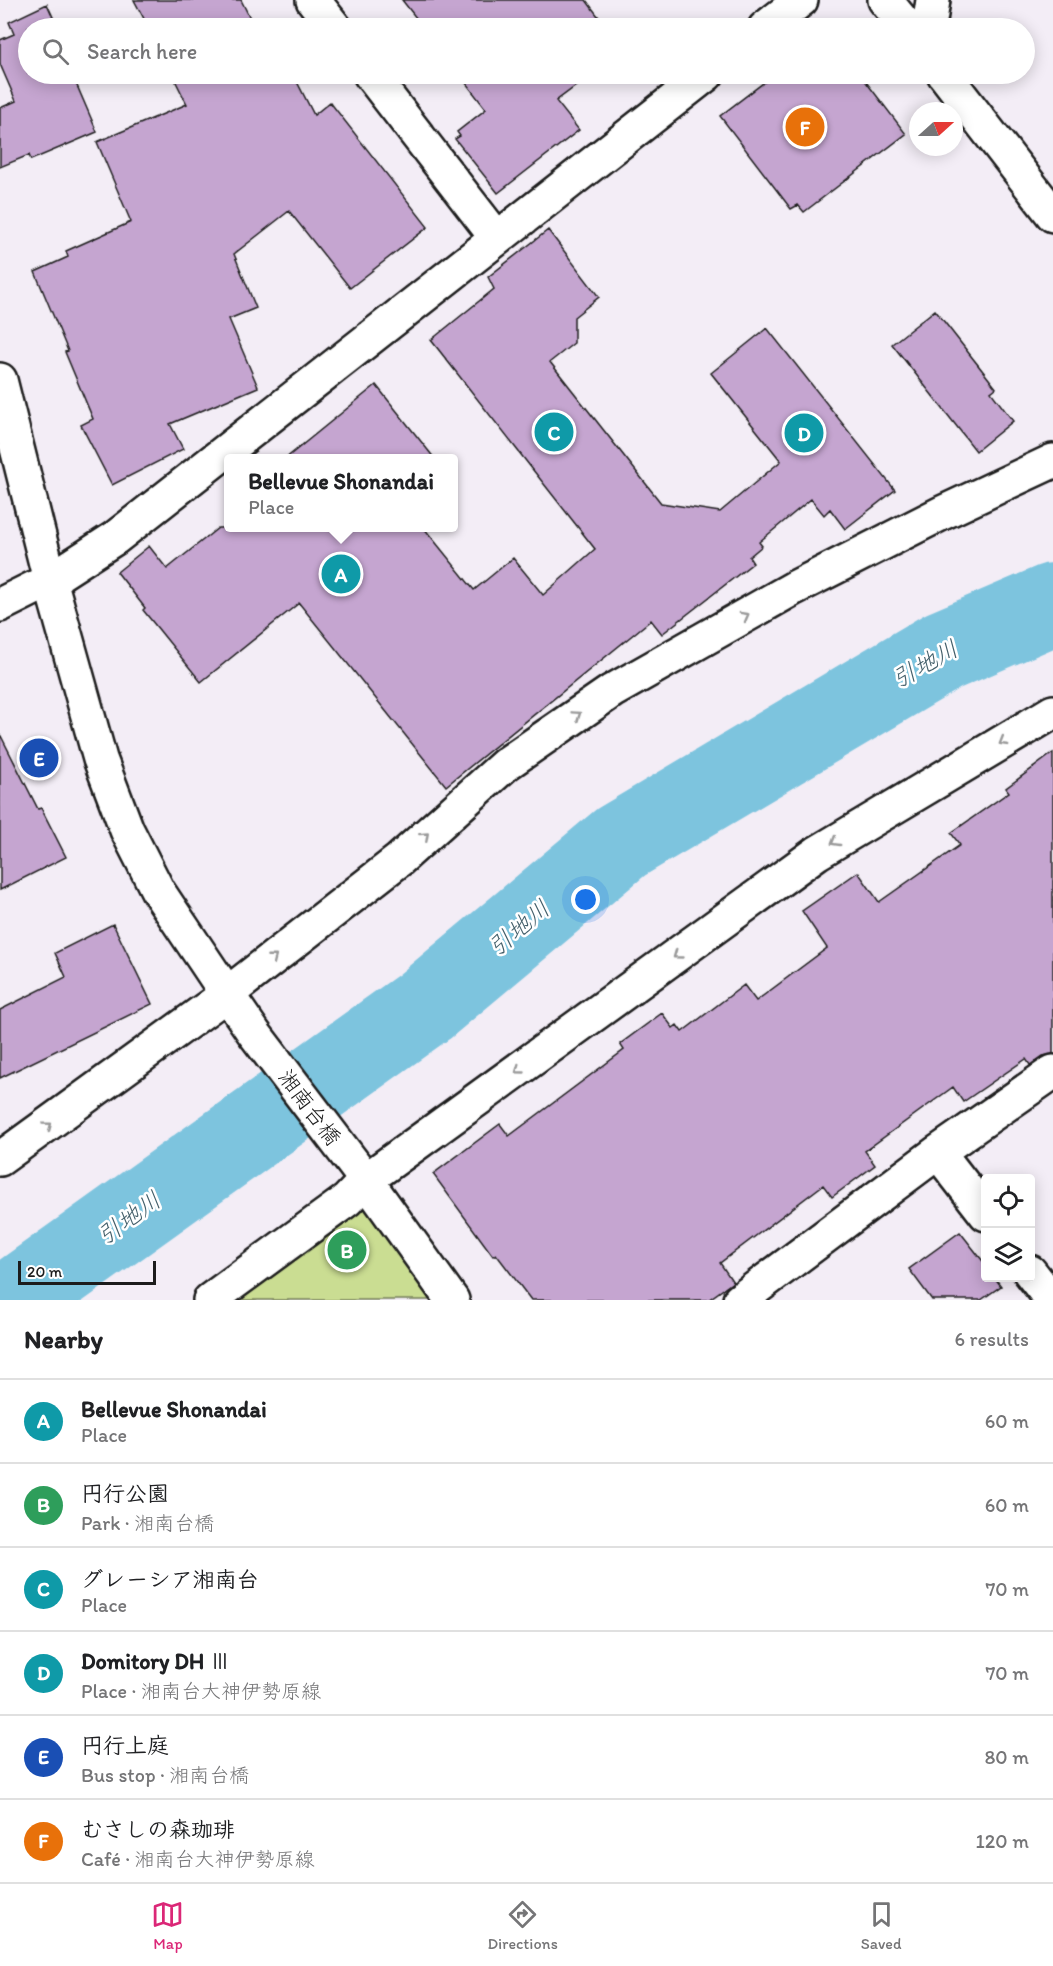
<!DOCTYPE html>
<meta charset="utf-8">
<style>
:root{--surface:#fff;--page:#f6f6f6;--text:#202124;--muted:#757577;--line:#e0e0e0;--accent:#db2777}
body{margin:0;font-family:Itim,"Klee One",sans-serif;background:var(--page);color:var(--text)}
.controls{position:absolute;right:18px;bottom:18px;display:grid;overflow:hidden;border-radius:6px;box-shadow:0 3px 15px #0003}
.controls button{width:54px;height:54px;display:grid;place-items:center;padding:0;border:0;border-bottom:2px solid var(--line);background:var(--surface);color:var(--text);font:30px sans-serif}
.compass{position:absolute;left:909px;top:102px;width:54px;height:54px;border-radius:50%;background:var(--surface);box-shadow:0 3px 15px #0003;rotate:69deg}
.scale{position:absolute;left:18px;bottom:15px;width:138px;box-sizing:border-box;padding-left:6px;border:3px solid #1c1c1c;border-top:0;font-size:16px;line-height:21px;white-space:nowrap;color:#1c1c1c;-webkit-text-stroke:4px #fff;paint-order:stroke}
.you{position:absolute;left:586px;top:900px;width:21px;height:21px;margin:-15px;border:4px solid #fff;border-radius:50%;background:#1a73e8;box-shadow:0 0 0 9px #1a73e833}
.badge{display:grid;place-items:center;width:39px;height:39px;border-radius:50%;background:var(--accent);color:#fff;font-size:20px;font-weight:700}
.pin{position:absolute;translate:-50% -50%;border:3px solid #fff;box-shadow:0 2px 6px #0006}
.popup{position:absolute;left:224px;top:454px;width:234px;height:78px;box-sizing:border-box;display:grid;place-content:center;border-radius:6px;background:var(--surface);filter:drop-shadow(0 2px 4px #0005);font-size:20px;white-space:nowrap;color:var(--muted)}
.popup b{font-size:22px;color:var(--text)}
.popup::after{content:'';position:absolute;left:50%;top:100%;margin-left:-12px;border:12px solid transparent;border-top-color:var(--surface)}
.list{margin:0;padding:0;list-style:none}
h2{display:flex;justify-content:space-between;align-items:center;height:78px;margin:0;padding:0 24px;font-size:26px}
h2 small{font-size:20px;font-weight:400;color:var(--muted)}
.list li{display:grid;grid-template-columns:39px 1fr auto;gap:18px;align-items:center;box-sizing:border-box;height:84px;padding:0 24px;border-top:2px solid var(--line)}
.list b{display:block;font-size:22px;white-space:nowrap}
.list p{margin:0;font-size:20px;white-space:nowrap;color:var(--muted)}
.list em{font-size:20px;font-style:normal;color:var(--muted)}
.icon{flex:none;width:33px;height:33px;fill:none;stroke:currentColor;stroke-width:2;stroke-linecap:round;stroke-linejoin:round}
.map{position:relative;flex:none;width:1053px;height:1300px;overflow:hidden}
.search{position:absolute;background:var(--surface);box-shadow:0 3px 15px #0003;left:18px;right:18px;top:18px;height:66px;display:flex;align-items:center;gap:15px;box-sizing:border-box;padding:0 21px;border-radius:33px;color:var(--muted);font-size:22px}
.sheet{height:582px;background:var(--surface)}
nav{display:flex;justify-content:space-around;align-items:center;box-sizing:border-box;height:84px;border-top:2px solid var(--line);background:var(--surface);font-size:16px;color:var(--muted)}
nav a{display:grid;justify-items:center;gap:3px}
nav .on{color:var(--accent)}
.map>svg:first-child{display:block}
.green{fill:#cadd92;stroke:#737c57;stroke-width:1.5}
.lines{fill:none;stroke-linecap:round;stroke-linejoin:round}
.river{stroke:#7dc4de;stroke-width:82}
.building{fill:#c5a5d0;stroke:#1c1c1c;stroke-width:1.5}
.minor-casing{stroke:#1c1c1c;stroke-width:38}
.tertiary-casing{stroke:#1c1c1c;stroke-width:38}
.minor{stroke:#fff;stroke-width:33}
.tertiary{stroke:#fff;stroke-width:33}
.oneway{stroke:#999}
.labels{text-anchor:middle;stroke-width:5;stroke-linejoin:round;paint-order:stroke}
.street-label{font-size:22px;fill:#1c1c1c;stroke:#fff}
.water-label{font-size:24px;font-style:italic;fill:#435f6a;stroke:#fff}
</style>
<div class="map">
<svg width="1053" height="1300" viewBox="0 0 1053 1300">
<rect width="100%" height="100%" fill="#f3edf6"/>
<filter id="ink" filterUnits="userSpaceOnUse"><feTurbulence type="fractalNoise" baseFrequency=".0167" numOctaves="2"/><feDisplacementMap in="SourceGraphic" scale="12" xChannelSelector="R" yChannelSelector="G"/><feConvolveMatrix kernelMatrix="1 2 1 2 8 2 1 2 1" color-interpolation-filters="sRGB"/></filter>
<g filter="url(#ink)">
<path class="green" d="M347,1200H380L452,1300H210Z"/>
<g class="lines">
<path class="river" d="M14,1300L425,1006L621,842L943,651L1053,604"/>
</g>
<path class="building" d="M134,0H241L255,28H149Z
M402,0H586L607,28H424Z
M47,4L58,28H28V74H72L97,132L31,160L29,155L0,167V108L16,101L0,64V40L14,34L9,22Z
M172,74H293L314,115L330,102L428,227L350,288L289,211L234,254L256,308L229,319L258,387L170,424L183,449L112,485L81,425L93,419L65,352L68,351L35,272L68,257L66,251L131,222L97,142L187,104Z
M459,74H592L556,101L579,130L498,193L455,139L460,136L457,132L486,109Z
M775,74H860L906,134L804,212L798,205L791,209L720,116Z
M548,230L599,297L574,317V343L550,362L661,503L720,512L781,461L711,373L767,328L895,490L845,529L830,509L824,515L811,499L759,542L762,546L749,557L753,563L662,634L651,620L446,786L299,603L201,682L143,610L145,608L117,572L149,546L167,569L218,528H424L474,590L513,558L543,595L595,549L431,340L494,289L488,277Z
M935,310L996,388L991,392L1013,421L976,451L892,344Z
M376,385L435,459H285Z
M0,734L38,809L41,808L66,857L0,890Z
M1053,753V1054L1043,1056L1030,1065L1026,1059L963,1102L953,1087L865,1151L875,1165L832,1197L823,1185L720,1263L733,1282L708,1300H531L496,1254L493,1256L433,1174L500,1124L509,1136L624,1050L620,1044L662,1013L673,1028L677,1025L682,1032L744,985L756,1001L827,948L802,911L858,872L879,902L960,845L951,833L1009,792L1006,788Z
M113,924L152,1004L0,1078V1010L66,977L55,953Z
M960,1232L986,1265V1278H995L1001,1286L981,1300H932L909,1269Z"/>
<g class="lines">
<g class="minor-casing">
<path id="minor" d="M313,0L335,28
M765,28L801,0
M929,28L933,0
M370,74L496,237
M0,605L50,580L115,538L707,74
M938,1152L986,1214
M0,1159L227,994L399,860L506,764L612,691L794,588L942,513L1053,461
M1030,1272L1052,1300
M210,1300L347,1200L366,1180L817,853L1053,712
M740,1300L938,1152L1053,1072"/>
</g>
<g class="tertiary-casing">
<path id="tertiary" d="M885,0L908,28
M944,74L1053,215
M0,380L50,580L100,759L127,830L158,891L227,994L254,1033L366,1180L452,1300"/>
</g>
<use href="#minor" class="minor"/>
<use href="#tertiary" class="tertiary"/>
</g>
<defs><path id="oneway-chevron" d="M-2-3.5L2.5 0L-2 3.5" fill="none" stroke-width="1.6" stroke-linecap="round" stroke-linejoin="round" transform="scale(1.5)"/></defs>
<g class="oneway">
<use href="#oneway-chevron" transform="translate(745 616) rotate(-29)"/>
<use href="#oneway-chevron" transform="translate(577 715) rotate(-34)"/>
<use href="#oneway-chevron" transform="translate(1003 742) rotate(149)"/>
<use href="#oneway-chevron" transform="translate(425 836) rotate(-42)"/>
<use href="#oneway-chevron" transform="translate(835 842) rotate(149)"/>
<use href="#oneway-chevron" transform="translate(677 955) rotate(144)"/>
<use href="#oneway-chevron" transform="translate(273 958) rotate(-38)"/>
<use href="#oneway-chevron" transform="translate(519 1070) rotate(144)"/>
<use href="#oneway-chevron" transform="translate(48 1126) rotate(-37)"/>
</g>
</g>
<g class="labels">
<g class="street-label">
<text transform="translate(310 1107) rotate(53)" y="8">湘南台橋</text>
</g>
<g class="water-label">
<text transform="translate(925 664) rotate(-29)" y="8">引地川</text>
<text transform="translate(519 928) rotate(-40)" y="8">引地川</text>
<text transform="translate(129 1218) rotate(-36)" y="8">引地川</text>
</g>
</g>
</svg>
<div class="controls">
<button><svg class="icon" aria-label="locate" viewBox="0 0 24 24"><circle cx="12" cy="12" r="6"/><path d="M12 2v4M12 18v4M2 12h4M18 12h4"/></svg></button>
<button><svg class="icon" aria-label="layers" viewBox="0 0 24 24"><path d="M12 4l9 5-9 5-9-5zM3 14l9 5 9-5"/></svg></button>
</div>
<svg class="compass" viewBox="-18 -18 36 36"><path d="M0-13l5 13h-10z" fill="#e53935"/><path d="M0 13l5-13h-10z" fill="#757577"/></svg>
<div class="scale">20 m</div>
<div class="you"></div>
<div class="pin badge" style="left:341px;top:574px;background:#0f9aa8">A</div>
<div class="popup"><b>Bellevue Shonandai</b>Place</div>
<div class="pin badge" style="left:347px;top:1250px;background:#2e9e5b">B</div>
<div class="pin badge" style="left:554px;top:432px;background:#0f9aa8">C</div>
<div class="pin badge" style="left:804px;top:433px;background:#0f9aa8">D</div>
<div class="pin badge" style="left:39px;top:758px;background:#1a4fb4">E</div>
<div class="pin badge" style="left:805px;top:127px;background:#e8710a">F</div>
<div class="search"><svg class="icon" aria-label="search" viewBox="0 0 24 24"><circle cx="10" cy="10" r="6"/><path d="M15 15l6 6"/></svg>Search here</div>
</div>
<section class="sheet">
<h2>Nearby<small>6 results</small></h2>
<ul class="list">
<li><span class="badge" style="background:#0f9aa8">A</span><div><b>Bellevue Shonandai</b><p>Place</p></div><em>60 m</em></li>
<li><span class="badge" style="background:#2e9e5b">B</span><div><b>円行公園</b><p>Park · 湘南台橋</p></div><em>60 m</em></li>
<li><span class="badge" style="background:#0f9aa8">C</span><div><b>グレーシア湘南台</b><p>Place</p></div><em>70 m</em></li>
<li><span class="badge" style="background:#0f9aa8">D</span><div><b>Domitory DH Ⅲ</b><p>Place · 湘南台大神伊勢原線</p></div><em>70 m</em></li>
<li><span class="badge" style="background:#1a4fb4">E</span><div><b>円行上庭</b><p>Bus stop · 湘南台橋</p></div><em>80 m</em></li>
<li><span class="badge" style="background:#e8710a">F</span><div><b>むさしの森珈琲</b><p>Café · 湘南台大神伊勢原線</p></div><em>120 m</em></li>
</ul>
</section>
<nav>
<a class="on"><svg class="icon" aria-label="map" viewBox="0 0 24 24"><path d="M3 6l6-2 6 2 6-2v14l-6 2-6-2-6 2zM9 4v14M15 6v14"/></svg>Map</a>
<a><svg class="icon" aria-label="directions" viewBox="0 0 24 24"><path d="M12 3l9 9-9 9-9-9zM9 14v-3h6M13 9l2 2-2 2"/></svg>Directions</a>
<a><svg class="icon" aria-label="saved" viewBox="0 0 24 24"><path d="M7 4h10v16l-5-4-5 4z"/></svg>Saved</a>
</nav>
